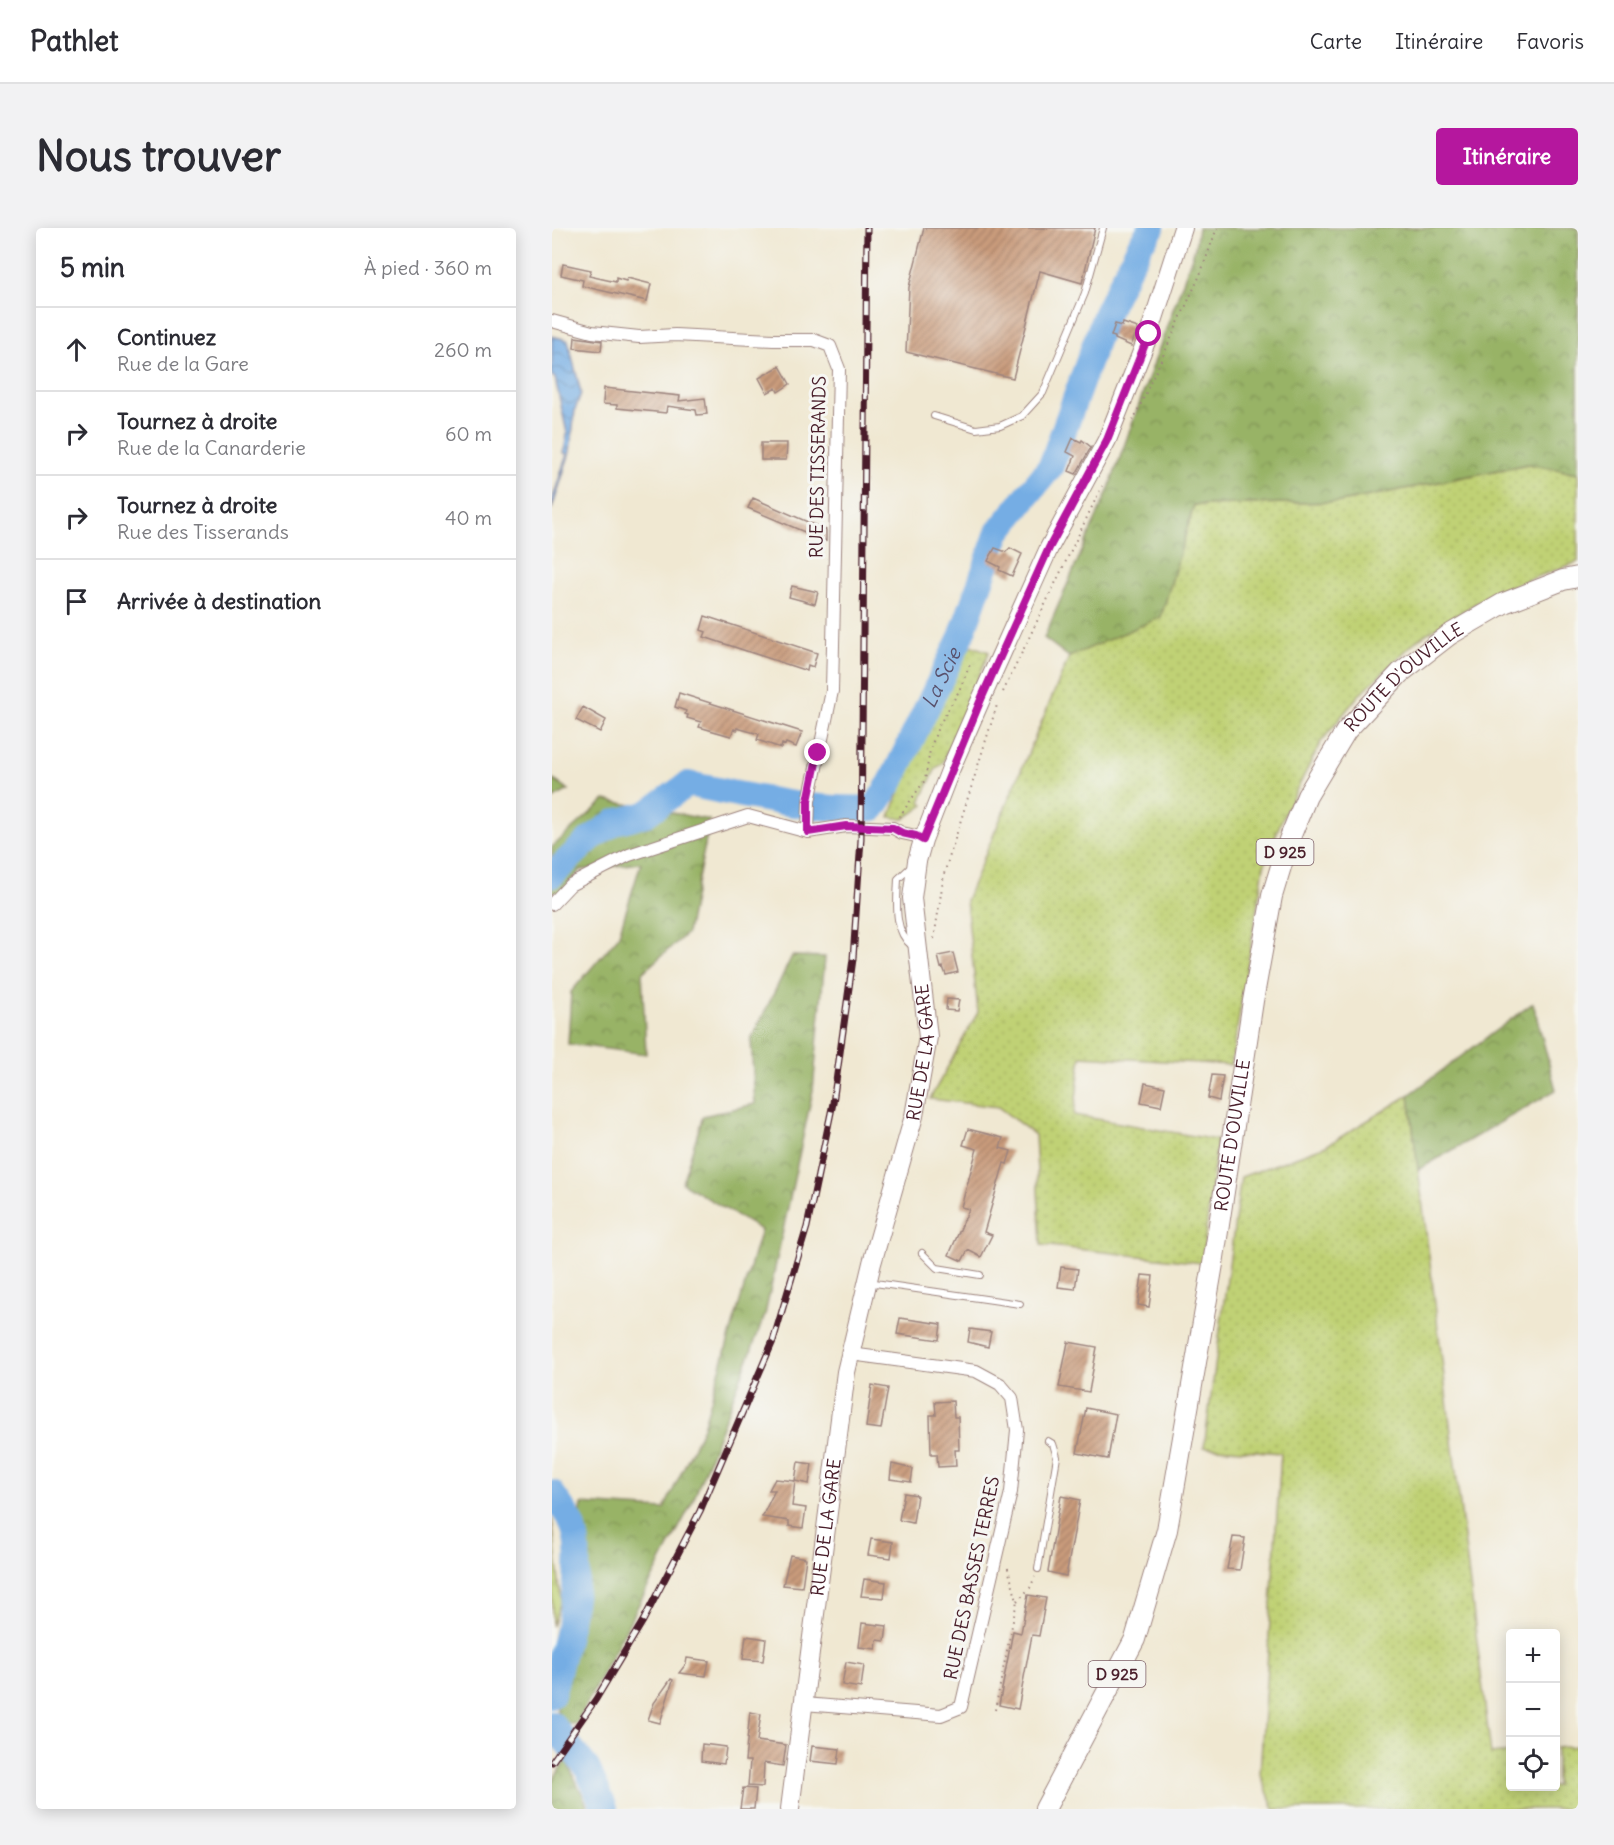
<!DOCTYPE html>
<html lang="fr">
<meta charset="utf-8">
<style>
:root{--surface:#fff;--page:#f2f2f3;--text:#2b2b33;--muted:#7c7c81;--line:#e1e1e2;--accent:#b5179e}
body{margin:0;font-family:Delius,sans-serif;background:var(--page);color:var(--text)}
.controls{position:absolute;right:18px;bottom:18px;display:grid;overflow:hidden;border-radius:6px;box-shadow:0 3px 15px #0003}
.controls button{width:54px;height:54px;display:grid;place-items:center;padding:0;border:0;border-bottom:2px solid var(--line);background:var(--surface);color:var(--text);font:30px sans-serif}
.stop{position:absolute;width:18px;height:18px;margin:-14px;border:4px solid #b5179e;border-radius:50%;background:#fff}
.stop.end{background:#b5179e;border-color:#fff;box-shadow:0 2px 6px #0008}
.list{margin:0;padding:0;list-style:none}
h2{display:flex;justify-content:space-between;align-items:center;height:78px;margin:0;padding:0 24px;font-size:26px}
h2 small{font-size:20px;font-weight:400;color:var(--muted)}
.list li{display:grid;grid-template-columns:39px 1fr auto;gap:18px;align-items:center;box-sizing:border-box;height:84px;padding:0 24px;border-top:2px solid var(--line)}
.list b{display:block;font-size:22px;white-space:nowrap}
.list p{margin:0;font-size:20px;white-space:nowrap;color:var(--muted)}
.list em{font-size:20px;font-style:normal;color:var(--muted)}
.icon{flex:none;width:33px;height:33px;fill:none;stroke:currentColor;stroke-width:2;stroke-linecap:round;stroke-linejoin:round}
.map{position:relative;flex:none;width:1026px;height:1581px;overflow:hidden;border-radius:6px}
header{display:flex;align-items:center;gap:36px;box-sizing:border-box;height:84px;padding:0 30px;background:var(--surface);border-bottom:2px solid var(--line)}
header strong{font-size:28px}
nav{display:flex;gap:33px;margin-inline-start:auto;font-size:21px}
.intro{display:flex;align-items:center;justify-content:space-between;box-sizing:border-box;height:144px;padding:0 36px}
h1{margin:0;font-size:42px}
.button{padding:15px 27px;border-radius:6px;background:var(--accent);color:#fff;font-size:21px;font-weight:700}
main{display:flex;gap:36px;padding:0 36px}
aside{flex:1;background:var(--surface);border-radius:6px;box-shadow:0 3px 15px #0003}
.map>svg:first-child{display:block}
.grass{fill:url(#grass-dots);stroke:#857850;stroke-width:1.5}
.forest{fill:url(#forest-crowns);stroke:#716948;stroke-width:1.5}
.park{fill:url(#park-tufts);stroke:#857850;stroke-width:1.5}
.water{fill:url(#water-waves);stroke:#5f6688;stroke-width:1.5}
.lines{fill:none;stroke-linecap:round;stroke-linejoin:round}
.river{stroke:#74ade4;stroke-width:26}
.building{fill:url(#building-hatch)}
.lane-casing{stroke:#9d847e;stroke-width:8}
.street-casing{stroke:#9d847e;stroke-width:14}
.secondary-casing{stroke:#9d847e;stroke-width:20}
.primary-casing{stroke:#9d847e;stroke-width:22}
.path{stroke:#9d847e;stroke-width:2;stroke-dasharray:1.5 4.5;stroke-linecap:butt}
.lane{stroke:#fff;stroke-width:6}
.street{stroke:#fff;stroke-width:12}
.secondary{stroke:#fff;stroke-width:18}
.primary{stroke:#fff;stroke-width:20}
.rail-casing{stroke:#4a1f2b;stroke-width:7}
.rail{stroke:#f6f6f2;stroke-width:4.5;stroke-dasharray:14;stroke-linecap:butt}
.route{stroke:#b5179e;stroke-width:8}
.labels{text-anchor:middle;stroke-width:6;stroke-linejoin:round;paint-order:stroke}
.shield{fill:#f6f6f2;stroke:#7e6067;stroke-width:1.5}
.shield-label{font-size:16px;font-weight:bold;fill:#4a1f2b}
.street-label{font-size:18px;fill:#4a1f2b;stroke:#f6f6f2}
.water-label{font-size:20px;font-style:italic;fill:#59516c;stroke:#f6f6f2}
</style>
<header>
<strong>Pathlet</strong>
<nav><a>Carte</a><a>Itinéraire</a><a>Favoris</a></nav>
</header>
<div class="intro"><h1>Nous trouver</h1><a class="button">Itinéraire</a></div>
<main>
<aside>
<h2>5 min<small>À pied · 360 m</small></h2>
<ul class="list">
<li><svg class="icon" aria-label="ahead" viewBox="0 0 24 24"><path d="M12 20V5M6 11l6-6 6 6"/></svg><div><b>Continuez</b><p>Rue de la Gare</p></div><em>260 m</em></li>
<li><svg class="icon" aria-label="right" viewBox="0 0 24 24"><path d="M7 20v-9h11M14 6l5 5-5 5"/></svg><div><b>Tournez à droite</b><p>Rue de la Canarderie</p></div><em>60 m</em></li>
<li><svg class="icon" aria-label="right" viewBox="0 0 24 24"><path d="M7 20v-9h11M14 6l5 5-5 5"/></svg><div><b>Tournez à droite</b><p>Rue des Tisserands</p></div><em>40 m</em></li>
<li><svg class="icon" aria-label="arrive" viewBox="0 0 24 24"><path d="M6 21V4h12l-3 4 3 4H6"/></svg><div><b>Arrivée à destination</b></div></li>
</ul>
</aside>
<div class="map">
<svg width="1026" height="1581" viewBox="0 0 1026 1581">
<defs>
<pattern id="grass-dots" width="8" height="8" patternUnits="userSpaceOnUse" patternTransform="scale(1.5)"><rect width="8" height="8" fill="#c0d174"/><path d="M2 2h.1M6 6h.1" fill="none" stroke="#a6b365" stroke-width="1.8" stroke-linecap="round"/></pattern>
<pattern id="forest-crowns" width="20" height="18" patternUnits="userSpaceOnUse" patternTransform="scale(1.5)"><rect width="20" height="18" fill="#98b366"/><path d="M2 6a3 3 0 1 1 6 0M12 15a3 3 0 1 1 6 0" fill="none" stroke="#7e9154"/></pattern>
<pattern id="park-tufts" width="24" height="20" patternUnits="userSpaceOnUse" patternTransform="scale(1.5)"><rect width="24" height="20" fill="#c0d174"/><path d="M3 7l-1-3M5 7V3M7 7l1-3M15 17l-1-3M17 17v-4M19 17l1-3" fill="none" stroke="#a6b365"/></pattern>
<pattern id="water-waves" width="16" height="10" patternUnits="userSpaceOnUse" patternTransform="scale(1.5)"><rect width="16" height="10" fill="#74ade4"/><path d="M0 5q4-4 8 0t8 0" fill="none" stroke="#618cb9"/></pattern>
<pattern id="building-hatch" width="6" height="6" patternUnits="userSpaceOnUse" patternTransform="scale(1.5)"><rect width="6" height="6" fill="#c99b7c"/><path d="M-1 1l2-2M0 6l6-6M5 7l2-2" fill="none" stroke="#a57e66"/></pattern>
</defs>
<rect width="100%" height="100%" fill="#f6f6f2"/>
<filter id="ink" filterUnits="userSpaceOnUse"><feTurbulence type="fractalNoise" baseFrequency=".0167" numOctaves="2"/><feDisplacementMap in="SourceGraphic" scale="12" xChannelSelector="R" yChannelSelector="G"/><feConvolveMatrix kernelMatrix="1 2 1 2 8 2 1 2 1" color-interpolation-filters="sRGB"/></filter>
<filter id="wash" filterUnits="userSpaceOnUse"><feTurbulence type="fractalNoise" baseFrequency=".008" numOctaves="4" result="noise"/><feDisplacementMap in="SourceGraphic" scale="24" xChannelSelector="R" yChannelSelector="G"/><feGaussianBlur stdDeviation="1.35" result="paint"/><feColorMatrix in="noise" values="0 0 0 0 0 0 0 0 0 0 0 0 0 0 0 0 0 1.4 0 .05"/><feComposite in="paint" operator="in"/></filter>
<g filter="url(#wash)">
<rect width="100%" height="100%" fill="#f0e8d2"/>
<path class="grass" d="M976,236L1026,245V334L940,365L866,411L806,468L769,514L730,591L712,638L679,837L529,828L522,887L665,912L650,1035L489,1017L483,907L446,879L378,871L426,784L414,672L517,429L609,388L642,277L788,274Z
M412,415L437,424L390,536L384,540L368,574L372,577L352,591L338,589L379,479Z
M857,867L939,1526L958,1524V1558H1004V1520L1026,1518V1581H722L708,1545L729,1225L652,1219L689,949L774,918Z"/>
<path class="forest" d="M646,0H1026V245L976,236L788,274L642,277L609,389L517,429L492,410L556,263L643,20Z
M0,551L17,562L0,571Z
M53,572L158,592L135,705L90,745L94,826L16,816L19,764L66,709L89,635L29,642L0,673V619Z
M240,728L273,729L261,862L213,1087L141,1273L24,1496L7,1495L0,1448L30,1276L112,1281L151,1199L209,1002L130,955L151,888L203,876L199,812Z
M981,775L1004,862L866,942L857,867Z
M14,1532L35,1576L33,1581H0V1553Z"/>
<path class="park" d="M0,1291L9,1372L0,1398Z"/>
<path class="water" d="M0,108L16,112L29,165L23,182L18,224L0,281V273L15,226L12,225L15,205L3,150L0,148Z"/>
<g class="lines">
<g class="river">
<path id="s1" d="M0,647L38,611L63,594L94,586L136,556C196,568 261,584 322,580L339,554L409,409L446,304L499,238L554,85L589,15L600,0"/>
<path d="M0,1265C7,1276 19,1289 22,1301C34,1341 11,1426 0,1467"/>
<path d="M0,1496L35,1540L53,1581"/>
</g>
</g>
<g id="blocks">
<path class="building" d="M372,0H543L530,55L488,43L461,150L354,124L357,59Z
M11,36L39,42L37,48L64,54V50L74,53L75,50L99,56L95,73L30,58L31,52L9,47Z
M571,95L586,100L579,118L563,111V109L559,108L563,96L570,98Z
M23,109L50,113L49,123L22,120Z
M228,138L238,156L226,164L224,160L215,165L207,150Z
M52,160L128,168L127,173L153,170L155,186L145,187L144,182L115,178L114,185L65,180V177L51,176Z
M521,210L529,214L530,212L539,219L524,246L517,243L523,228L515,224Z
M209,215H235L234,232H209Z
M201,270L274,302V313L196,280Z
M443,320L454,324L458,320L470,326L460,348L447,342L448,339L436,333Z
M240,358L266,364L263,376L237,369Z
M153,388L265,425L261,439L256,437L255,443L152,409L154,404L149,402Z
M127,465L250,504L244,519L234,515L233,517L230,516L229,520L205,512L207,506L185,500V502L182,501L179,508L147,499L149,494L135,490L136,487L133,486L134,483L123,479Z
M31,479L54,492L48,504L24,492Z
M401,725L406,744L394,747L391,739L389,740L386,728Z
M395,771L407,772L405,783L394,782Z
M660,847L671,848L667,873L656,870Z
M593,855L613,859L609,878L589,874Z
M416,901L451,910L448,920L459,923L455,936L452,935L432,1004L440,1007L429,1029L416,1022L410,1033L397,1027L417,981L409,979L425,921L411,917Z
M509,1039L526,1041L523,1061L506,1059Z
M590,1047L601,1048L597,1079L586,1077Z
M348,1090L389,1096L387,1112L345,1106Z
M418,1101L439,1104L436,1119L416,1114Z
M516,1114L545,1119L537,1164L507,1159Z
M320,1157L336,1160L329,1201L314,1199Z
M401,1173L402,1189H406L407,1222H403L404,1238L386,1239L385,1226H379L378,1187H384L383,1174Z
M534,1180L564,1186L556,1231L525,1225Z
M246,1234L260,1236L257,1256L243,1253Z
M340,1236L361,1241L359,1254L338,1251Z
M223,1251L243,1253L240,1278L254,1280L251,1300L237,1298V1293L210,1289L223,1262H217Z
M352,1265L365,1267L361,1295L347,1292Z
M509,1268L528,1272L514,1348L496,1344Z
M681,1309L693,1310L688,1342L675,1341Z
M319,1311L341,1314L339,1330L316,1327Z
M238,1327L254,1330L250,1359L231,1357Z
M312,1351L334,1354L332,1370L309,1368Z
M476,1367L494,1370L487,1408L480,1407L466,1481L447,1477L461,1403L469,1405Z
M310,1395L335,1398L333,1413L325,1412L324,1421L307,1419Z
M194,1408L214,1411L211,1433L191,1431Z
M135,1430L157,1433L154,1448L127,1445L134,1436Z
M294,1434L312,1437L309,1460L290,1457Z
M119,1451L121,1452L108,1495L96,1492L102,1475Z
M198,1484L209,1486L205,1513L234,1517L231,1538L212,1535L211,1559L196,1558L198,1533H193Z
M150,1516L174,1519L172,1536L149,1533Z
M260,1518L288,1521L286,1536L258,1533Z
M191,1560L204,1561L202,1581H188Z"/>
</g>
</g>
<g filter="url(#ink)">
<use href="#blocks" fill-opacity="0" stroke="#9d847e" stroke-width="1.5"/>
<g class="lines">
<g class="lane-casing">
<path id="lane" d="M382,188L424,201L448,198L470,188L491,165L533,65L551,0
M360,638L346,651C345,674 341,703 360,718
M370,1025L385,1040L428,1047
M316,1054L468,1076
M486,1341L505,1229L501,1216L496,1213"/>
</g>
<g class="street-casing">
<path id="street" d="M0,93L40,104L87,109L123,107L221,112H262L278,118L287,141L280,463L257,573L256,604
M0,676L18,657L77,627L196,588L256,604L294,598L341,600L350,605L364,608L371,612
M252,1476L389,1487L409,1479L459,1264L465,1202L460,1170L448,1156L424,1143L299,1126"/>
</g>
<g class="secondary-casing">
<g id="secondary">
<path id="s2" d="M238,1581L294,1144L320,1035L362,888L376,809L360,670L365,633L371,612L399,540L430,469L497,320L555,212L597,106L631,0"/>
</g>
</g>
<g class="primary-casing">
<g id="primary">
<path id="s3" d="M493,1581L583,1411L615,1302L661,1036L701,773L720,668L737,612L755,568L794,503L848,445L897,407L952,375L1011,352L1026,349"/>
</g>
</g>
<path class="path" d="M581,193L648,47L665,0
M451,464L550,258
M347,589L373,552L378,522L386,499L407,463L419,434
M382,711L392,646L445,477
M465,1373L478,1360L483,1349
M443,1482L465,1373L455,1337"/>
<use href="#lane" class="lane"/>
<use href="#street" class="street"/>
<use href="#secondary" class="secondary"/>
<use href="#primary" class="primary"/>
<g class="rail-casing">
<path id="rail" d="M0,1534L44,1471L91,1393L148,1283L221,1113L255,999L281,875L301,731L309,611L315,0"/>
</g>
<use href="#rail" class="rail"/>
</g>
</g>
<g class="lines" filter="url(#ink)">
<path class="route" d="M266,525L256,573V604L294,598L341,600L350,605L364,608L371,612L430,469L497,320L555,212L597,106"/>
</g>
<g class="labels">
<g class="shield">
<rect x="704.5" y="611" width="57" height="26" rx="4.5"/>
<rect x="536.5" y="1433" width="57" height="26" rx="4.5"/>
</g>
<g class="shield-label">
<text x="733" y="630">D 925</text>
<text x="565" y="1452">D 925</text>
</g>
<g class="street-label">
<text transform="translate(266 239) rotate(-89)" y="6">RUE DES TISSERANDS</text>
<text dy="6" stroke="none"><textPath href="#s3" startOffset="1210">ROUTE D'OUVILLE</textPath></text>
<text dy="6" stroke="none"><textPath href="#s2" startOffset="770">RUE DE LA GARE</textPath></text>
<text dy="6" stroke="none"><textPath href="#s3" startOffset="706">ROUTE D'OUVILLE</textPath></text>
<text dy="6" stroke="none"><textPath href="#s2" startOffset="284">RUE DE LA GARE</textPath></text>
<text transform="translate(420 1350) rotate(-78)" y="6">RUE DES BASSES TERRES</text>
</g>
<g class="water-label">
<text dy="7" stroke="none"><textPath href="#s1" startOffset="501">La Scie</textPath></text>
</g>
</g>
</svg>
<div class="controls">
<button>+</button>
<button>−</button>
<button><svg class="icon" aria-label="locate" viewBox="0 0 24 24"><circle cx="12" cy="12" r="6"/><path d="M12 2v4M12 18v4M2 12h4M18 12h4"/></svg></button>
</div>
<div class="stop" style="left:597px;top:106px"></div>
<div class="stop end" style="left:266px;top:525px"></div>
</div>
</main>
